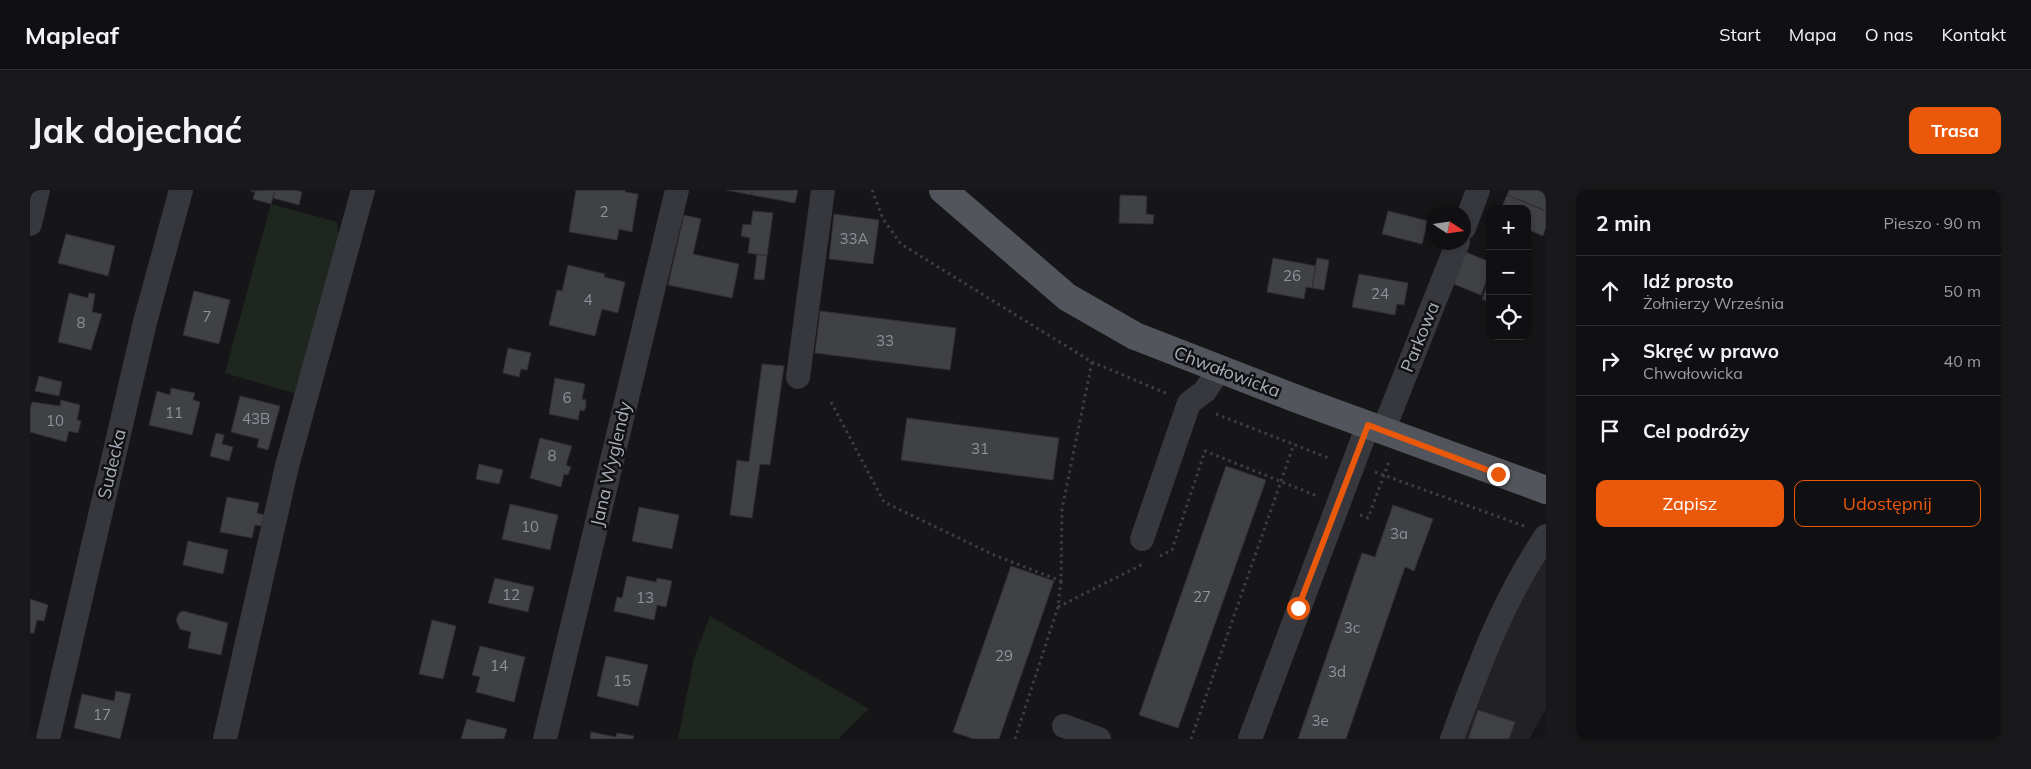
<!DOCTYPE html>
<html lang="pl">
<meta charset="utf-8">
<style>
:root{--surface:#101012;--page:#19191b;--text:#f1f3f6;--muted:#9c9d9f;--line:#303032;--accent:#ea580c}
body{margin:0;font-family:Mulish,sans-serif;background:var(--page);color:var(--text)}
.controls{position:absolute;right:15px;top:15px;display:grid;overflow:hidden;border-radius:10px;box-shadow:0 2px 8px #0003}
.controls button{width:45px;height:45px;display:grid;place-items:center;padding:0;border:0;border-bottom:1px solid var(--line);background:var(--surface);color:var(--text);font:25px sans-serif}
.compass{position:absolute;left:1396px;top:15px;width:45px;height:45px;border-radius:50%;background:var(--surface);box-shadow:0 2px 8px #0003;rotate:102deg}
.stop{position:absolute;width:15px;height:15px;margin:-11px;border:4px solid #ea580c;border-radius:50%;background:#fff}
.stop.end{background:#ea580c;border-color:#fff;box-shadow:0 1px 5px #0008}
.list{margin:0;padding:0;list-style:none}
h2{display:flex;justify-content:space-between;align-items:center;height:65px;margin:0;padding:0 20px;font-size:21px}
h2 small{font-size:16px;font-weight:400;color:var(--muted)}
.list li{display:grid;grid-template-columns:32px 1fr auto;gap:15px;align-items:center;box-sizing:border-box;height:70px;padding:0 20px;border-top:1px solid var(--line)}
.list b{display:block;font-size:19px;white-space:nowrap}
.list p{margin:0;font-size:16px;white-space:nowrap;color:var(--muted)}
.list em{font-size:16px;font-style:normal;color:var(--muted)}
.actions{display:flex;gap:10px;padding:15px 20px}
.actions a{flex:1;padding:11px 0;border:1px solid var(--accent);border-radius:10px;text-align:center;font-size:18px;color:var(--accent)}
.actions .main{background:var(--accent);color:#fff}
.icon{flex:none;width:28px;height:28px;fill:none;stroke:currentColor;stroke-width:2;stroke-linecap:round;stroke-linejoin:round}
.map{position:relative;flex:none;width:1516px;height:549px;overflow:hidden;border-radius:10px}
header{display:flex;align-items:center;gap:30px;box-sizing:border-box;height:70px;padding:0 25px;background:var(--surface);border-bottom:1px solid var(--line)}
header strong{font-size:24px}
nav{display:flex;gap:28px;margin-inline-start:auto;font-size:18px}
.intro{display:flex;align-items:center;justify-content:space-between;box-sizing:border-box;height:120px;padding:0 30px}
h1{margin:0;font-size:35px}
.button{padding:12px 22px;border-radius:10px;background:var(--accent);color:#fff;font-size:18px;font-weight:700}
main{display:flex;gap:30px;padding:0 30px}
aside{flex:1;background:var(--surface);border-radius:10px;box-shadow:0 2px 8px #0003}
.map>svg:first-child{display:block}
.built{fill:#222225}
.green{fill:#1e261f}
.building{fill:#404145;stroke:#303034}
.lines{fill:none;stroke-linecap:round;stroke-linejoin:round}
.path{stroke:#3d3f44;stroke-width:3;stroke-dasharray:2.5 4;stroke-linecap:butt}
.minor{stroke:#37383d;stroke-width:24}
.major{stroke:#53555c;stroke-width:28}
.route{stroke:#ea580c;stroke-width:6}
.labels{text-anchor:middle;stroke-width:5;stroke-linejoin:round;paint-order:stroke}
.number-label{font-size:15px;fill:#8e929b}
.street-label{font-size:18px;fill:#a8adb8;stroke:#111113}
</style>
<header>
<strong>Mapleaf</strong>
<nav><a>Start</a><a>Mapa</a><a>O nas</a><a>Kontakt</a></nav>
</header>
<div class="intro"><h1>Jak dojechać</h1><a class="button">Trasa</a></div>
<main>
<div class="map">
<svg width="1516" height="549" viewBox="0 0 1516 549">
<rect width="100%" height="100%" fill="#161618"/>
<path class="built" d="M1516,364V519L1499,549H1435L1474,434Z"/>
<path class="green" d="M241,14L307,32L309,52L267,204L195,183Z
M680,426L839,519L809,548L811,549H648L664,468Z"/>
<path class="building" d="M245,0L241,14L223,9L225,2L220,1Z
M245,0H264L272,2L269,15L243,8Z
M546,0H595V2L608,4L602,42L589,39L587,50L539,42Z
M696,0H722V5Z
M722,0H768L765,13L722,5Z
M1479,0H1516V21L1477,5Z
M1090,5L1117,6L1116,24L1124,25L1123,34L1089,33Z
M1477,5L1516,21V37L1513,46L1497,39V19H1471Z
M723,21L743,23L737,66L718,63L720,48L711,46L713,34L721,35Z
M1358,21L1398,31L1392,54L1352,44Z
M804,24L849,30L843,74L799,69Z
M654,25L671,29L663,64L709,74L702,108L638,95Z
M36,44L85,56L78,86L28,73Z
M1433,61L1460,72V82L1451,105L1421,93Z
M727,64L737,66L734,90L724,89Z
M1243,68L1286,76L1282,98L1276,97L1274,109L1237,102Z
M1287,68L1299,70L1294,100L1282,98Z
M538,75L575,84L574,87L595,92L588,123L572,119L565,146L519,135L527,100L532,101Z
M1329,84L1378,93L1374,115L1367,114L1365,125L1322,117Z
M1458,93H1460V113L1452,109Z
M164,101L200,110L189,154L153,145Z
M39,103L58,108L59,103L65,104L62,122L72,124L61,160L28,152Z
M790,121L926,138L920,180L785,163Z
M478,158L501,163L497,180L491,179L489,187L473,183Z
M732,174L754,176L740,275L730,274L722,328L700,325L707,270L719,272Z
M9,186L32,192L29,206L5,201Z
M525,188L555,194L552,209L556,210V216L554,221L550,220L548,230L519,224Z
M141,198L165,203L163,210L170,212L162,245L119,235L127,201L140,205Z
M210,206L250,216L238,260L227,257L229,249L201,242Z
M31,210L50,215L47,230L51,231L48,243L39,241L36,252L0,242V220L2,212L30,216Z
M877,228L1029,248L1023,290L871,270Z
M186,243L194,245L192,254L203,257L199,271L180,266Z
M510,248L542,256L536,275L541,277L538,285L534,284L531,297L500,288Z
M449,274L473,280L469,294L446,289Z
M1196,276L1236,290L1148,538L1109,525Z
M197,307L229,313L227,323L234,325L231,336L225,335L222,348L190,342Z
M480,314L528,325L520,360L472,349Z
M1363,315L1403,329L1384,381L1375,377L1316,549H1268L1332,363L1345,367Z
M609,317L649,325L642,359L602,351Z
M158,351L198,360L193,384L153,375Z
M981,376L1024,391L969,549H944L923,542Z
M597,386L626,392L627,388L642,391L636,417L627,415L624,430L584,421L587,407L592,408Z
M465,388L504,397L498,422L458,413Z
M0,409L18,415L14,431L7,430L4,443H0Z
M153,421L198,433L191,465L158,458L161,442L150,439L146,430L149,423Z
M402,430L426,436L413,489L389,484Z
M450,456L495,467L484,512L446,502L450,487L442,485Z
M576,466L618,475L608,516L567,506Z
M86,501L101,504L90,549L44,538L52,504L84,511Z
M1448,520L1485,532L1479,549H1438Z
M437,529L477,539L474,549H431Z
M561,542L586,547L587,543L604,546L603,549H560Z"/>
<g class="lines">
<path class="path" d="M842,0L853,29L871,54L1062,172L1138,204
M801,212L854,312L964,365L1031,391L1032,319L1062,172
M1186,224L1301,269
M1345,282L1494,336
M1330,325L1338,328L1360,269
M1130,366L1142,360L1175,261L1287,306
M1028,417L1115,373
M985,549L1028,417L1031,391
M1161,549L1264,254"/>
<path class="minor" d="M0,34L8,0
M1434,38L1448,0
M768,187L793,0
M1353,241L1428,52
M1112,349L1159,213L1175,201L1189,180
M1034,536L1069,549
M18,549L115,132L151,0
M195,549L257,276L333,0
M515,549L647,0
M1220,549L1338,235
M1422,549C1449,476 1472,411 1516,346"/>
<path class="major" d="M913,0L1037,107L1105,146L1275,212L1516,300"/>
</g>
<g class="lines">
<path class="route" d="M1268,418L1338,235L1468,284"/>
</g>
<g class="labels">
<g class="number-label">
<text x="574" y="27">2</text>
<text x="824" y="54">33A</text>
<text x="1262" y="91">26</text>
<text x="1350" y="109">24</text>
<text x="558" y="115">4</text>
<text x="177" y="132">7</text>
<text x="51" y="138">8</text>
<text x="855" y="156">33</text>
<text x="537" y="213">6</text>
<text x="144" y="228">11</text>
<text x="226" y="234">43B</text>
<text x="25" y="236">10</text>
<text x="950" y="264">31</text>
<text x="522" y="271">8</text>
<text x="500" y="342">10</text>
<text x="1369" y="349">3a</text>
<text x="481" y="410">12</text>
<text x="1172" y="412">27</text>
<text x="615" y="413">13</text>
<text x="1322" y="443">3c</text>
<text x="974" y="471">29</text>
<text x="469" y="481">14</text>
<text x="1307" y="487">3d</text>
<text x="592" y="496">15</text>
<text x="72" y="530">17</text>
<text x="1290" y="536">3e</text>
</g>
<g class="street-label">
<text transform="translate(1390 147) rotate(-68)" y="6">Parkowa</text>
<text transform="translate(1197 182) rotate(21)" y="6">Chwałowicka</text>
<text transform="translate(82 274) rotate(-77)" y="6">Sudecka</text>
<text transform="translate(581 274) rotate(-77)" y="6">Jana Wyglendy</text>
</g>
</g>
</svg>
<div class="controls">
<button>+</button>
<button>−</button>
<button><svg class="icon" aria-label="locate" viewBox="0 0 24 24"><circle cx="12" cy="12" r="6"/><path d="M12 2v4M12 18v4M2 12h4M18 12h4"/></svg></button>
</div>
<svg class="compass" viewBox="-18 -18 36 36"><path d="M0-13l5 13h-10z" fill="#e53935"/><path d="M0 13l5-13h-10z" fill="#9c9d9f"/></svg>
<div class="stop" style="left:1268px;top:418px"></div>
<div class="stop end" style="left:1468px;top:284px"></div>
</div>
<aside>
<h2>2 min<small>Pieszo · 90 m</small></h2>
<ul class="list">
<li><svg class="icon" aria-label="ahead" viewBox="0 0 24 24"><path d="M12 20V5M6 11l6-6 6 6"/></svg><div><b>Idź prosto</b><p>Żołnierzy Września</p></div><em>50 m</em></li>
<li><svg class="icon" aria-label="right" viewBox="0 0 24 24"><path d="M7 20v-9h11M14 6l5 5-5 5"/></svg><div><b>Skręć w prawo</b><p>Chwałowicka</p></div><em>40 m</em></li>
<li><svg class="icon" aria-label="arrive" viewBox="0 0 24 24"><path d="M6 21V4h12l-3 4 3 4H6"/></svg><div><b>Cel podróży</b></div></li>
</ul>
<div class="actions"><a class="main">Zapisz</a><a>Udostępnij</a></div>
</aside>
</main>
